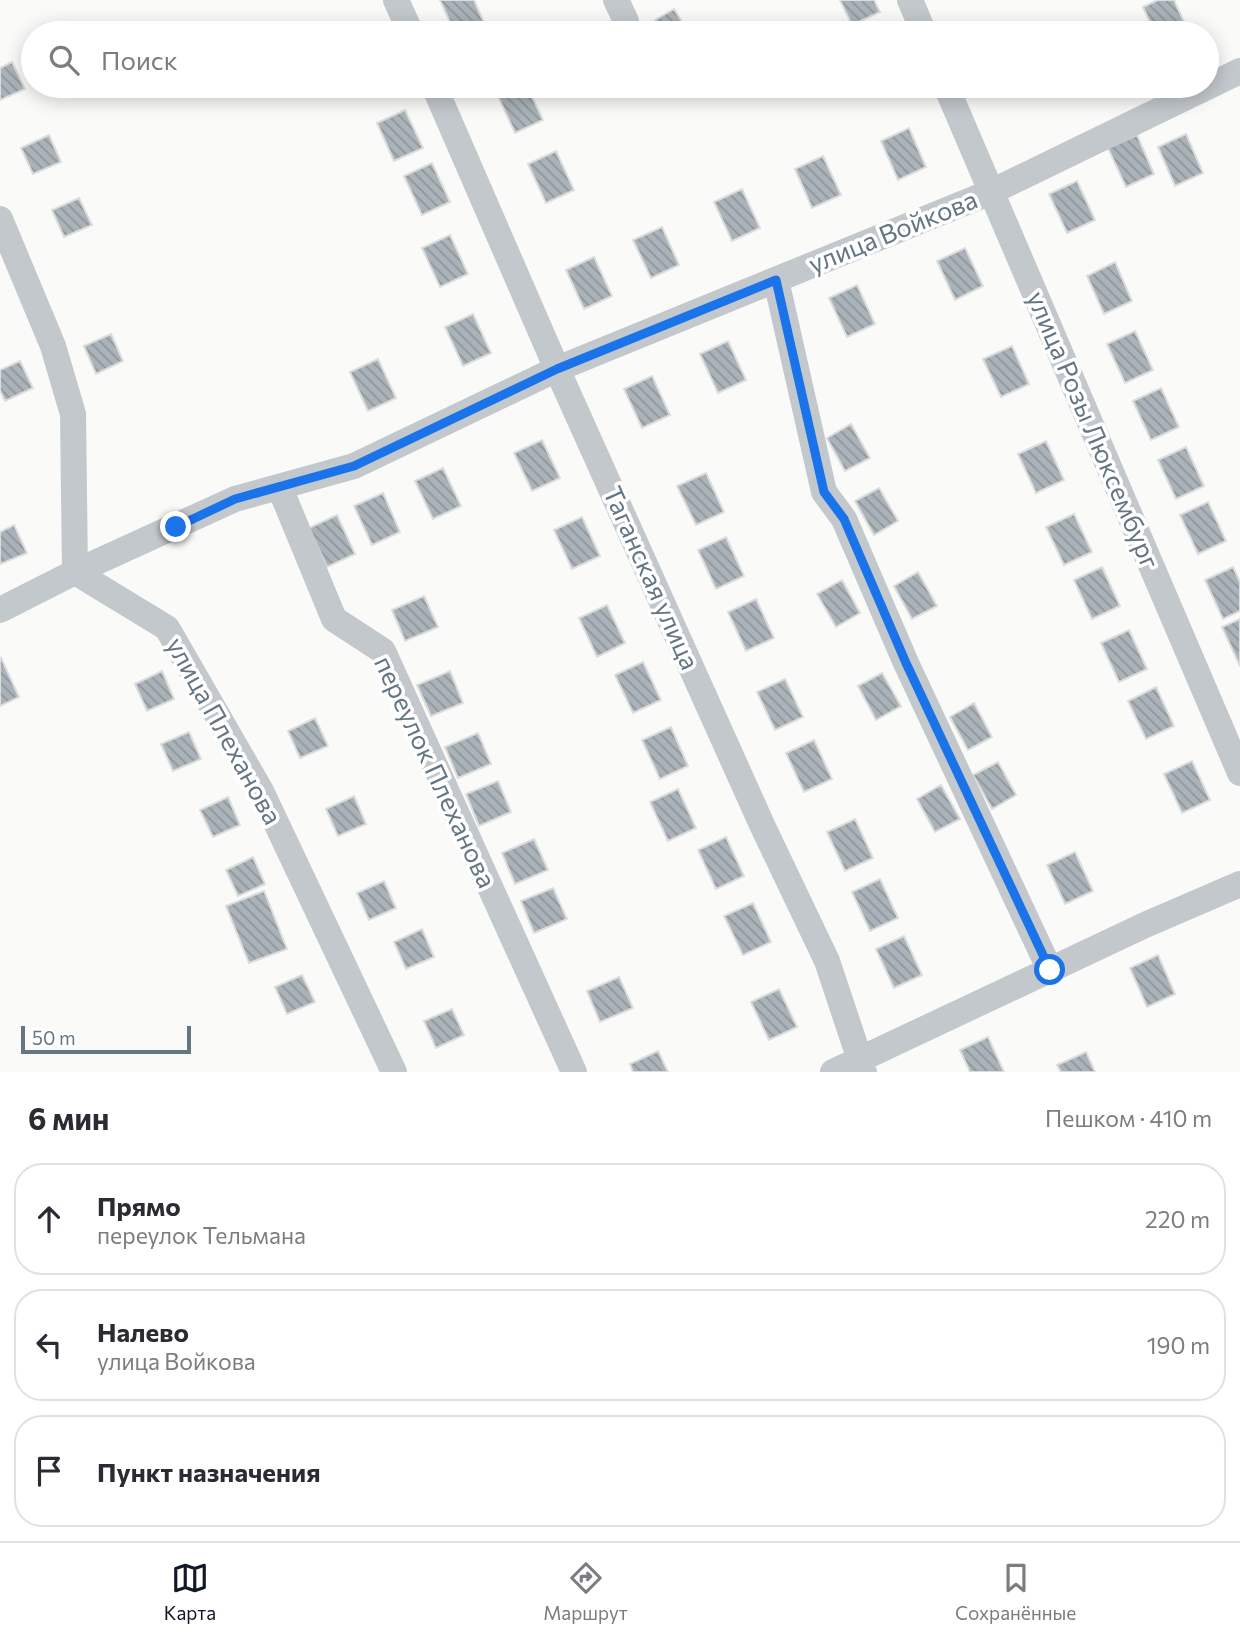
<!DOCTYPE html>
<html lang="ru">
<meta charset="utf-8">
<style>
:root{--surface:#fff;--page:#f7f7f7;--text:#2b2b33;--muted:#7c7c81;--line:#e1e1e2;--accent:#111827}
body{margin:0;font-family:Commissioner,sans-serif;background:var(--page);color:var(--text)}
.scale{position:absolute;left:21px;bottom:18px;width:170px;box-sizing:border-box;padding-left:7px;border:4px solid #657683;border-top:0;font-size:19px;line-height:24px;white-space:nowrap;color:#657683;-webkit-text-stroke:5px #fff;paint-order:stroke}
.stop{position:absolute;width:21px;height:21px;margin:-16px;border:5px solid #1a73e8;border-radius:50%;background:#fff}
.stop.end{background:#1a73e8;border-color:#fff;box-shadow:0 2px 7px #0008}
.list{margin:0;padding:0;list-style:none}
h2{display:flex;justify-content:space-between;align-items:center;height:91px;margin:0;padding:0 28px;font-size:30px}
h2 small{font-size:23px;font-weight:400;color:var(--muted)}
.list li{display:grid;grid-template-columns:46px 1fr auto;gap:21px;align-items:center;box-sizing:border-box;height:112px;margin:0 14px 14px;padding:0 14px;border:2px solid var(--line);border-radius:28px}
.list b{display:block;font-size:26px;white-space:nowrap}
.list p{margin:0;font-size:23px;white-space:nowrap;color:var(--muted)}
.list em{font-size:23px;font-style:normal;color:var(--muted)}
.icon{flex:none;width:38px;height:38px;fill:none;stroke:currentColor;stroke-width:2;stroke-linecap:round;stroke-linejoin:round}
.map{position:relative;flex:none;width:1240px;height:1072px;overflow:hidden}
.search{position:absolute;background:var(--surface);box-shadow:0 4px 18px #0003;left:21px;right:21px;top:21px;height:77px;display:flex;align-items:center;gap:18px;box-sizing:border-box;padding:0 24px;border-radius:38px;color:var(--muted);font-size:26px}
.sheet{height:469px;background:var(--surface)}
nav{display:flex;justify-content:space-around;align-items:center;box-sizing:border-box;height:98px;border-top:2px solid var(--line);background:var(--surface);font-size:19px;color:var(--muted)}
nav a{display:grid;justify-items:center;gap:4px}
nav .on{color:var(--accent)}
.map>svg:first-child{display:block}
.building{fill:url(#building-back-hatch);stroke:#dcdcda;stroke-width:2}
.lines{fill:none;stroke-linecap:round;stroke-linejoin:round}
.minor{stroke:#c3c8cc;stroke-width:26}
.route{stroke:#1a73e8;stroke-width:9}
.labels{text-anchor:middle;stroke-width:7;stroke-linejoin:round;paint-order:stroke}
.street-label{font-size:26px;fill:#657683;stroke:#fff}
</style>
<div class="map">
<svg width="1240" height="1072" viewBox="0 0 1240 1072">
<defs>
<pattern id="building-back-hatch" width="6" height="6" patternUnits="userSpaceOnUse" patternTransform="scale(1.75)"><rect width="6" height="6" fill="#aab3b9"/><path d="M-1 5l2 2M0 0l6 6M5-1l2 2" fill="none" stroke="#8e969c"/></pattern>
</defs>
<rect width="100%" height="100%" fill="#fafaf8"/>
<path class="building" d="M440,0H474L485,25L467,33H455Z
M840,0H874L880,12L852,25Z
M1158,0H1174L1189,33H1155L1143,7Z
M674,9L689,33H663L655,20Z
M12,62L25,89L0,100V68Z
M516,86H527L543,120L515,133L497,94Z
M405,110L423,148L394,161L377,123Z
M909,128L926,167L898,180L881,141Z
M1186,134L1203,173L1175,186L1158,147Z
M49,135L61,162L33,174L21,148Z
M1137,135L1154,174L1126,187L1108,148Z
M556,151L574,190L546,203L528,164Z
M823,156L841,195L812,208L795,169Z
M432,163L450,202L422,215L404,176Z
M1077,181L1095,220L1067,233L1049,194Z
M742,189L760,228L732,241L714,202Z
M79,198L92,225L64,237L52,210Z
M662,227L679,265L651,278L633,240Z
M450,235L468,274L440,287L422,248Z
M965,248L983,286L955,300L937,261Z
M594,257L612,296L584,309L566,270Z
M1115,262L1132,301L1104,314L1087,276Z
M857,285L875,324L847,337L829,298Z
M473,314L491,353L463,366L445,327Z
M1135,331L1153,370L1125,383L1107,344Z
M111,334L123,361L96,374L84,346Z
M728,341L746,380L718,393L700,354Z
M1012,346L1029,384L1001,397L983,359Z
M378,359L396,398L368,411L350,372Z
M20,361L33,388L5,401L0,390V370Z
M652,376L670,415L642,428L624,389Z
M1161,388L1179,427L1151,440L1133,401Z
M851,424L870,458L845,471L827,438Z
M542,440L560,478L532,491L514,453Z
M1046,441L1064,480L1036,493L1018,454Z
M1186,447L1204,486L1176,499L1158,460Z
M443,468L461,506L433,519L415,481Z
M706,473L724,512L696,525L677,486Z
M879,488L898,521L874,535L855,501Z
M383,493L400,532L372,545L354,506Z
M1208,502L1226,541L1198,554L1180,515Z
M1074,514L1092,552L1064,565L1046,527Z
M337,515L355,554L327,567L309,528Z
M582,517L600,556L572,569L554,530Z
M14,525L27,553L0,564V532Z
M726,537L744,576L716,589L698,550Z
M1102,567L1120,606L1092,619L1074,580Z
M1233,567L1240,582V611L1223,619L1205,580Z
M918,572L937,606L912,619L894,586Z
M842,580L860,613L836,627L817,594Z
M424,596L438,627L405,641L392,610Z
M756,599L774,638L746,651L728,612Z
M607,605L625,643L597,657L579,618Z
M1240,619V666L1222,627Z
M1129,630L1147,669L1119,682L1101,643Z
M1,658L19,697L0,706V659Z
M643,662L661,700L633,713L615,675Z
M162,671L174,699L147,711L135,684Z
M450,671L463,703L431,716L417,685Z
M882,673L901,706L876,720L858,686Z
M785,679L803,717L775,730L757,692Z
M1156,687L1174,726L1146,739L1128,701Z
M974,703L992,737L968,750L950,717Z
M315,718L328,746L300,758L288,731Z
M671,727L688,766L660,779L642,740Z
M189,732L201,759L173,771L161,744Z
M478,733L491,764L458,778L445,747Z
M814,740L832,779L804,792L786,753Z
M1192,761L1210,800L1182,813L1164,774Z
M998,762L1016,795L992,809L973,775Z
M498,781L511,812L479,826L466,794Z
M941,785L960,819L935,832L917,799Z
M678,789L696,828L668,841L650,802Z
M354,796L366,824L338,836L326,809Z
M228,797L240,825L213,837L200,810Z
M855,819L873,858L845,871L827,832Z
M726,837L744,876L716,889L698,850Z
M534,839L548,870L515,884L502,853Z
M1075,852L1093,891L1065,904L1047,865Z
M253,857L265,884L238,896L226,870Z
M880,879L898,918L870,931L852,892Z
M384,881L396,908L369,920L357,893Z
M553,888L567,919L534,933L521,901Z
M264,891L287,949L249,963L226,906Z
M753,903L771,942L743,955L724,916Z
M422,929L434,957L406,969L394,942Z
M904,936L922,975L894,988L876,949Z
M1158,955L1175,994L1147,1007L1130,968Z
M302,975L315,1002L287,1014L275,987Z
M619,977L633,1008L600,1022L587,991Z
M779,989L797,1027L769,1040L751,1002Z
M452,1009L464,1035L436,1048L424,1021Z
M988,1037L1004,1072H970L960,1050Z
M658,1051L668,1072H633L630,1064Z
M1086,1052L1095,1072H1061L1057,1065Z"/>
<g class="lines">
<path class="minor" d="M396,0L411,33
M616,0L626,21
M910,0L924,33
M434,86L557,369L763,827L827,961L864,1072
M946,86L1240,773
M0,219L53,346L73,414L75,572L167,628L261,791L394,1072
M776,280L824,492L844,519L906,663L1050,970
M280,488L334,619L383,651L574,1072
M0,610L75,572L235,499L354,466L557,369L991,192L1240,71
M833,1072L1145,925L1240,884"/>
</g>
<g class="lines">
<path class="route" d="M176,527L235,499L354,466L557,369L776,280L824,492L844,519L906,663L1050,970"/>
</g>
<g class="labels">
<g class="street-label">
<text transform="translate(893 232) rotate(-22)" y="9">улица Войкова</text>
<text transform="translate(1093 430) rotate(67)" y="9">улица Розы Люксембург</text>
<text transform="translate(651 578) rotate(66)" y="9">Таганская улица</text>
<text transform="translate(224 731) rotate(61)" y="9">улица Плеханова</text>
<text transform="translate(435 772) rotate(65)" y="9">переулок Плеханова</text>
</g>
</g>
</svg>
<div class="scale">50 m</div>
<div class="stop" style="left:1050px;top:970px"></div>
<div class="stop end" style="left:176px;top:527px"></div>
<div class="search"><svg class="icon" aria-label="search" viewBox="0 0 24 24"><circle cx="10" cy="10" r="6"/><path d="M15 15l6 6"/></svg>Поиск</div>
</div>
<section class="sheet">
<h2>6 мин<small>Пешком · 410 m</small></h2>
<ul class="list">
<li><svg class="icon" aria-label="ahead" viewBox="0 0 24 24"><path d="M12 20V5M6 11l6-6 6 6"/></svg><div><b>Прямо</b><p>переулок Тельмана</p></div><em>220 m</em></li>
<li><svg class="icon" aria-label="left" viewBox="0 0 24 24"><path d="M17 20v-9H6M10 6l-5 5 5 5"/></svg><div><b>Налево</b><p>улица Войкова</p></div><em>190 m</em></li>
<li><svg class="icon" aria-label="arrive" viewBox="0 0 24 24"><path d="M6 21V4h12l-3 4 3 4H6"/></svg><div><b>Пункт назначения</b></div></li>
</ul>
</section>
<nav>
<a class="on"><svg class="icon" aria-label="map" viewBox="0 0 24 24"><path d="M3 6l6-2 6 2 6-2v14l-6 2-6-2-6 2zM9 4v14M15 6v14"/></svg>Карта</a>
<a><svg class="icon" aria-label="directions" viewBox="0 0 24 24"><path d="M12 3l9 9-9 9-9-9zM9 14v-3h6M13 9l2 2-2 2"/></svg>Маршрут</a>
<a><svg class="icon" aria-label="saved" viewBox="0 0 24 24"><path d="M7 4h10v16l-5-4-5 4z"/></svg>Сохранённые</a>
</nav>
